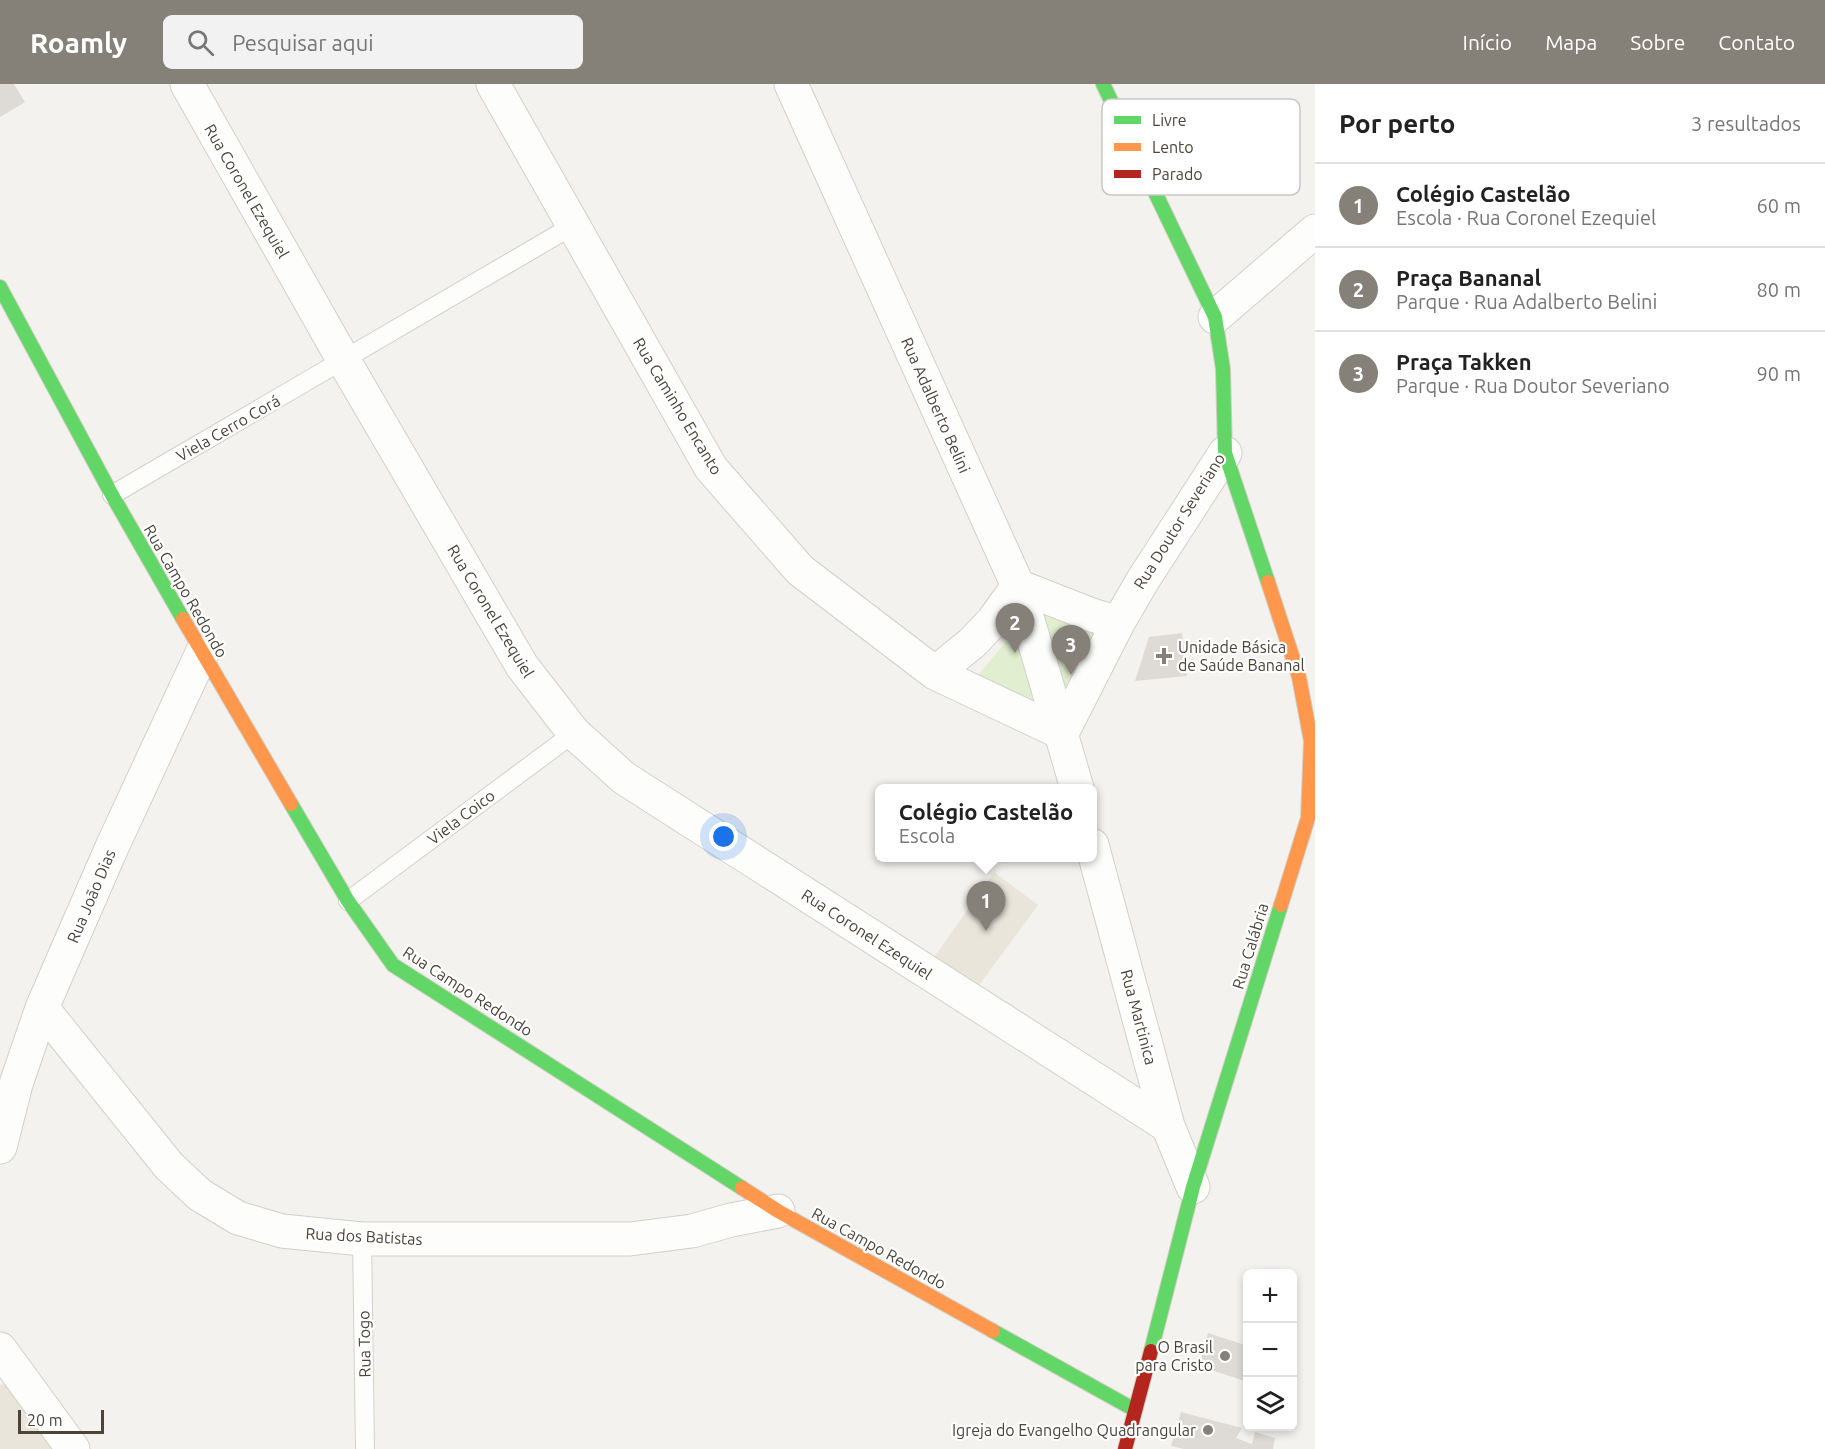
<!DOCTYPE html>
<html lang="pt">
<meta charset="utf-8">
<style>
:root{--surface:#fff;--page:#f2f2f2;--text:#222;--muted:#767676;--line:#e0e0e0;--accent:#868178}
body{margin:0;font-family:Ubuntu,sans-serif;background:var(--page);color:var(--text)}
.controls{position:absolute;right:18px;bottom:18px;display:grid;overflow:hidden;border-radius:9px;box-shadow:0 3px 9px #0003}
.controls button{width:54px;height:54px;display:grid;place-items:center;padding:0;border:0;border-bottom:2px solid var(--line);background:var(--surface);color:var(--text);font:30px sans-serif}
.scale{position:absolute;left:18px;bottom:15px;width:86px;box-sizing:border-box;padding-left:6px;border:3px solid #4b4439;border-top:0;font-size:16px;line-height:21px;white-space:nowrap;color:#4b4439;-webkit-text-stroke:4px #fff;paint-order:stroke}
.you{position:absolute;left:724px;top:753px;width:21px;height:21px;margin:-15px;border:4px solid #fff;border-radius:50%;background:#1a73e8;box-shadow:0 0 0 9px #1a73e833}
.badge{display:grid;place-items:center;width:39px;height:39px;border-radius:50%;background:var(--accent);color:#fff;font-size:20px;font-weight:700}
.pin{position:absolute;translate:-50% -50px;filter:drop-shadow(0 2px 3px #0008)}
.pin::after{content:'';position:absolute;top:32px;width:21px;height:18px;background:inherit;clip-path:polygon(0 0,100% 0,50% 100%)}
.popup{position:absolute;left:875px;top:700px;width:222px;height:78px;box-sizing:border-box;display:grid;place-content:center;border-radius:9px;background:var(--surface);filter:drop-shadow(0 2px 4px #0005);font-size:20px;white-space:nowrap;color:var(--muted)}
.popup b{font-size:22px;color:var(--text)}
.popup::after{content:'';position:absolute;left:50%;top:100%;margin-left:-12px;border:12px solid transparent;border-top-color:var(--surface)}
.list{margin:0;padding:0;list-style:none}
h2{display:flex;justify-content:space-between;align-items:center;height:78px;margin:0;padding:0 24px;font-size:26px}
h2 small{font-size:20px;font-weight:400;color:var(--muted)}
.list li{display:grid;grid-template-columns:39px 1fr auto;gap:18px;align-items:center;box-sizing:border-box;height:84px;padding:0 24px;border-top:2px solid var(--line)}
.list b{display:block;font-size:22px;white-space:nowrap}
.list p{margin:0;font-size:20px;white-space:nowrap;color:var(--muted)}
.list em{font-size:20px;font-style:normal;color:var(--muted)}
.icon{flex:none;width:33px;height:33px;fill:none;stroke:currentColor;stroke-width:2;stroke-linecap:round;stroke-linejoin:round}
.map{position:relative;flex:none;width:1315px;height:1365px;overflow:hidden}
header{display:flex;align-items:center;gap:36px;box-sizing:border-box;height:84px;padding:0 30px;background:var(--accent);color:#fff}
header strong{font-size:28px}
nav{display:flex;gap:33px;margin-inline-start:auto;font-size:21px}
.search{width:420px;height:54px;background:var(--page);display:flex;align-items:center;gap:15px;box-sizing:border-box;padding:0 21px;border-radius:9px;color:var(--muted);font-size:22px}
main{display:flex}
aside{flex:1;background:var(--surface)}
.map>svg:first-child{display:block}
.education{fill:#eae5da}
.green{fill:#e1eecf}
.building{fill:#dedbd6}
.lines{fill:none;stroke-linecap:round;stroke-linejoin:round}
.lane-casing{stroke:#d2d0cb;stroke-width:20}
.street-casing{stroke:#d2d0cb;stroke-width:35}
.fast-casing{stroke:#d3cfc5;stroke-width:16}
.slow-casing{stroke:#d3cfc5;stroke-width:16}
.jam-casing{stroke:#d3cfc5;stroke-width:16}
.lane{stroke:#fdfdfc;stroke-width:18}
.street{stroke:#fdfdfc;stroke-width:33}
.fast{stroke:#63d668;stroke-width:14}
.slow{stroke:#ff974d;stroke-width:14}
.jam{stroke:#b3261e;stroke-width:14}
.poi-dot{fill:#868178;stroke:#fff;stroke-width:2}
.labels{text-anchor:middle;stroke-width:4.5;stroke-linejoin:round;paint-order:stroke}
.street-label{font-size:16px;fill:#4b4439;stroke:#fff}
.poi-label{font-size:16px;fill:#4b4439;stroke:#fff;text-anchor:end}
.key{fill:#fff;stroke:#c9c7c4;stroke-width:1.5}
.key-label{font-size:16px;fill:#4b4439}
</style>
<header>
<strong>Roamly</strong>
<div class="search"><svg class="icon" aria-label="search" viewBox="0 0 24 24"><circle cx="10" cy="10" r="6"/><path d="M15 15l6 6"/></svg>Pesquisar aqui</div>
<nav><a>Início</a><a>Mapa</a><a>Sobre</a><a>Contato</a></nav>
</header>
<main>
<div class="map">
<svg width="1315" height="1365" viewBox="0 0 1315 1365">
<rect width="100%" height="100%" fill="#f4f2ee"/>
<path class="education" d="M994,788L1038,821L977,904L935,872Z
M9,1298L60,1365H0V1301Z"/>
<path class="green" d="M1038,523L1109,547L1066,636Z
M1024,536L1055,640L970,601Z"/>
<path class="building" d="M0,0H14L25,18L0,33Z
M1182,549L1187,592L1135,597L1149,553Z
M1208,1249L1248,1262V1298L1199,1282Z
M1181,1328L1242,1344L1236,1354L1252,1360L1255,1348L1275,1354L1273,1365H1184L1171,1362Z"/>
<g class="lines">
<g class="lane-casing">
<path id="lane" d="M112,411L574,141
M348,817L574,649
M362,1155L365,1365"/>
</g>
<g class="street-casing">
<path id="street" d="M187,0L344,277L522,582L574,649L624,694L1168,1042
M493,0L711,384L800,486L935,589L1062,649
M791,0L1018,502L1077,704
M1215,233L1315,147
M1018,502L1092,531L1118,539
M935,589L972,559L993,537L1018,502
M1062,649L1118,539L1143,496L1225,369
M1092,761L1168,1042L1193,1103
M42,924L169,1082L200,1111L238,1134L282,1147L362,1155H630L692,1147L731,1136L778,1127
M0,1063L16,1000L42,924L112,763L202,569
M0,1265L73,1365"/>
</g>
<g class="fast-casing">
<path id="fast" d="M1103,0L1215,233L1223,285L1225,369L1268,498
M0,203L112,411L183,535
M291,720L348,817L393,881L742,1104
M993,1247L1135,1326
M1151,1267L1193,1103L1281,821"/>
</g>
<g class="slow-casing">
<path id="slow" d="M1268,498L1299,593L1311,657L1308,734L1281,821
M183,535L291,720
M742,1104L778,1127L993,1247"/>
</g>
<g class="jam-casing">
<path id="jam" d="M1125,1365L1151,1267"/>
</g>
<use href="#lane" class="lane"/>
<use href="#street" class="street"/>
<use href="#fast" class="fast"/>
<use href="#slow" class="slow"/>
<use href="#jam" class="jam"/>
</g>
<g class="poi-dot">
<path d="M1161 563h6v6h6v6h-6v6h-6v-6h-6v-6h6z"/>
<circle cx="1225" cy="1272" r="6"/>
<circle cx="1208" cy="1346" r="6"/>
</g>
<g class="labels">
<g class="street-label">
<text transform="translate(247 107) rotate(60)" y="6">Rua Coronel Ezequiel</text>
<text transform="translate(936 321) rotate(66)" y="6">Rua Adalberto Belini</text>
<text transform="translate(678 322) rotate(59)" y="6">Rua Caminho Encanto</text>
<text transform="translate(228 344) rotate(-30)" y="6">Viela Cerro Corá</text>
<text transform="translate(1179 437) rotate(-58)" y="6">Rua Doutor Severiano</text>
<text transform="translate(186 507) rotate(60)" y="6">Rua Campo Redondo</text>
<text transform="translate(491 527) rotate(59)" y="6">Rua Coronel Ezequiel</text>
<text transform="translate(461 733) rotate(-37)" y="6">Viela Coico</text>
<text transform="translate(91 812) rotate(-67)" y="6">Rua João Dias</text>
<text transform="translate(867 850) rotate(33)" y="6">Rua Coronel Ezequiel</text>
<text transform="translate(1250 862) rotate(-73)" y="6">Rua Calábria</text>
<text transform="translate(468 907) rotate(33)" y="6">Rua Campo Redondo</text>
<text transform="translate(1139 933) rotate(75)" y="6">Rua Martinica</text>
<text transform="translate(364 1152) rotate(3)" y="6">Rua dos Batistas</text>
<text transform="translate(879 1164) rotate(29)" y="6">Rua Campo Redondo</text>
<text transform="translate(364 1260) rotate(-91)" y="6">Rua Togo</text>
</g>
<g class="poi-label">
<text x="1178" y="569" text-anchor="start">Unidade Básica<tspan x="1178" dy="18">de Saúde Bananal</tspan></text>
<text x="1213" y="1269">O Brasil<tspan x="1213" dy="18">para Cristo</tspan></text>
<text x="1196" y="1352">Igreja do Evangelho Quadrangular</text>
</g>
</g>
<rect x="1102" y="15" width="198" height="96" rx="9" class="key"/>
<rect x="1114" y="32" width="27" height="8" fill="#63d668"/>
<rect x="1114" y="59" width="27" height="8" fill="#ff974d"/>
<rect x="1114" y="86" width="27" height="8" fill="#b3261e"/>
<g class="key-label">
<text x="1152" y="42">Livre</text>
<text x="1152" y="69">Lento</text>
<text x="1152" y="96">Parado</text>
</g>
</svg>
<div class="controls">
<button>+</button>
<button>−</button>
<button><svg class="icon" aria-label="layers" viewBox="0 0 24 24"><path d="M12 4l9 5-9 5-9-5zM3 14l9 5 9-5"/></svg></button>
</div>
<div class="scale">20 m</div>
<div class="you"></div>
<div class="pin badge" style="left:986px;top:847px">1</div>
<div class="popup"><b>Colégio Castelão</b>Escola</div>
<div class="pin badge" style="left:1015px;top:569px">2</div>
<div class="pin badge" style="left:1071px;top:591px">3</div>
</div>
<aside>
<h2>Por perto<small>3 resultados</small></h2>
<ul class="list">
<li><span class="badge">1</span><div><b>Colégio Castelão</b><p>Escola · Rua Coronel Ezequiel</p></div><em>60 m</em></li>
<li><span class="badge">2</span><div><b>Praça Bananal</b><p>Parque · Rua Adalberto Belini</p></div><em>80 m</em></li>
<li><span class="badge">3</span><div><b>Praça Takken</b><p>Parque · Rua Doutor Severiano</p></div><em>90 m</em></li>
</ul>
</aside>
</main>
